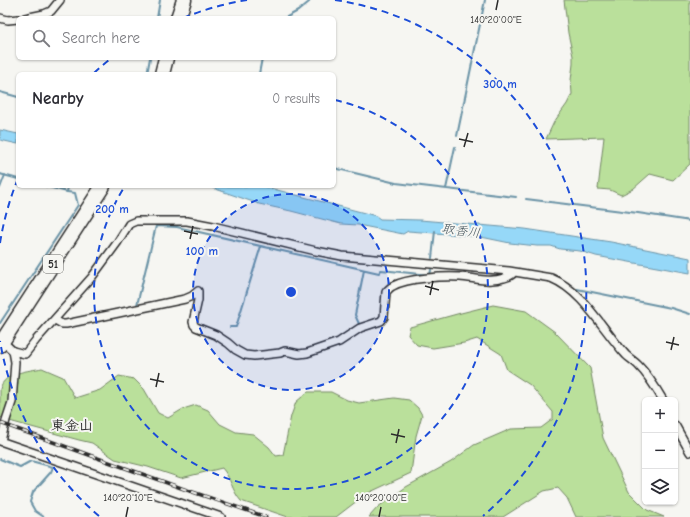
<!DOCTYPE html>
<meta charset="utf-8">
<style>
:root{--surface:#fff;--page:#f7f7f7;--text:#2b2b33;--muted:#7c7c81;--line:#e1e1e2}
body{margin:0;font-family:"Comic Neue","Klee One",sans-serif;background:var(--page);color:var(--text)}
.controls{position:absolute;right:12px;bottom:12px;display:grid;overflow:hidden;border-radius:6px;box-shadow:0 1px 3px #0004}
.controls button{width:36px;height:36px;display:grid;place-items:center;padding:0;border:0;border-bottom:1px solid var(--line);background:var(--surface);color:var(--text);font:20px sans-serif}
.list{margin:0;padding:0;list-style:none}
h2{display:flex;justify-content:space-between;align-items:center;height:52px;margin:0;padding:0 16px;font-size:17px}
h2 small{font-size:13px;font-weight:400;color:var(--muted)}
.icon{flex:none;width:22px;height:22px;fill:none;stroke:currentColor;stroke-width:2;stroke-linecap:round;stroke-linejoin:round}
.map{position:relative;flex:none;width:690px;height:517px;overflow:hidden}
.search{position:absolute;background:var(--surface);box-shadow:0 1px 3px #0004;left:16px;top:16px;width:320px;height:44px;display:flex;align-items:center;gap:10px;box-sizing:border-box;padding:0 14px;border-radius:6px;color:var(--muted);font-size:15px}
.panel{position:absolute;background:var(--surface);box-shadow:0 1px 3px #0004;left:16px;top:72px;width:320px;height:116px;border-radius:6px}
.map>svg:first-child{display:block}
.green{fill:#bae09b;stroke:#728663}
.water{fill:#96d8f8;stroke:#6b93a6}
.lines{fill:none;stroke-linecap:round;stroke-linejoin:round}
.stream{stroke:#6b93a6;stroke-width:2}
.street-casing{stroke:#2b2b2b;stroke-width:10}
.highway-casing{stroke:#2b2b2b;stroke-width:17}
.street{stroke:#f6f6f2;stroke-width:7}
.highway{stroke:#f6f6f2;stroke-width:14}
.rail-casing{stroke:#2b2b2b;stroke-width:3.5}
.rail{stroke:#f6f6f2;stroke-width:2;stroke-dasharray:6;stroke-linecap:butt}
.ticks{fill:none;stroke:#2b2b2b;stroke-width:1.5}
.ring{fill:none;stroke:#1d4ed8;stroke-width:2;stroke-dasharray:7 5}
.labels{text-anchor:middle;stroke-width:4;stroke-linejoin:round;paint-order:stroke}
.shield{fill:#f6f6f2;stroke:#686867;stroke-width:1}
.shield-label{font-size:11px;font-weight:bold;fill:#2b2b2b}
.water-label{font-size:13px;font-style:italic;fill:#46565e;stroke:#f6f6f2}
.quarter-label{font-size:14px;font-weight:bold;fill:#2b2b2b;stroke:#f6f6f2}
.ticks-label{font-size:10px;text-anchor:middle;fill:#2b2b2b;stroke:#f6f6f2;stroke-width:4;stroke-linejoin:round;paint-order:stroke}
.centre{fill:#1d4ed8;stroke:#f6f6f2;stroke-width:2}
.ring-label{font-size:12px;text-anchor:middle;font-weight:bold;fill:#1d4ed8;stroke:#f6f6f2;stroke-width:4;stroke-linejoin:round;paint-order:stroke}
</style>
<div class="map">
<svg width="690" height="517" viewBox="0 0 690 517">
<rect width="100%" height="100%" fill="#f6f6f2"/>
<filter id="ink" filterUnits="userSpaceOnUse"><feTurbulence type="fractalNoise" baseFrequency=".025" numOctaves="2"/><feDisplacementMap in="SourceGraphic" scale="8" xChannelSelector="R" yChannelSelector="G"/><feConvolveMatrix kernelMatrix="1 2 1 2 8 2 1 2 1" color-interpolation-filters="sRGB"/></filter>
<g filter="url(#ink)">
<path class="green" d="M564,0H690V164L673,180L650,174L633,189L621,195L610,190L598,189L604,137L546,139L554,122L567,104L572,94L571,80L573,64V56L568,33Z
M493,305L526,311L555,332L590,368L603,438L629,492L647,510L664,517H576L567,498L558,488L544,491L503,517H369L378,507L406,487L451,462L474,445L511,429L541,428L553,419V412L530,385L507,370L501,354L477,339L464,343L433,348L417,345L408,335L410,327L457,314Z
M42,368L63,377L75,398L100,390L119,376L134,379L144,389L158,413L168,418L183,409L196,405L208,410L220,424L236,432L253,434L269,447L276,456L283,455L291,416L296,402L308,392H331L347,400L359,403L394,398L409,400L418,408L422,415L416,436L411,473L366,494L336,517H288L241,501C232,491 231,478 222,468L181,478L148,467L115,459L92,443L79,440L13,422L0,417C0,409 0,396 0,389C4,372 29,371 42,368Z"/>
<path class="water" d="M0,130L18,134V144L0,140Z
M207,186H262L361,212L376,216L380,219L420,220L525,229L611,242L690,258V273L596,256L580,251L560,249L551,246H537L510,243L486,238L461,235L408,231L403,234L358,225L341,224L291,211L259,204Z"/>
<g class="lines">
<path class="stream" d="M157,18L160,0
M285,18L298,11L309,2L310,0
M147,74L150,58
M259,74L262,58
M0,92L18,97
M457,136L485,0
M334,168L396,183L516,197
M0,174L18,179
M45,186L67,192
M0,188L5,175
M446,189L455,147
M526,199L638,213L690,221
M432,258L435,231
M577,289L671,308L690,314
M137,305L156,226L177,227L379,273L381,270L430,275L431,270
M0,323L78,205L75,193L67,192L68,187
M360,326L355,315L364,270
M230,327H236L261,246
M0,459L20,467L31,461L53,467L51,472L33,492L30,502L35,511L44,517"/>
<g class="street-casing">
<path id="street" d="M0,18L8,20L18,19
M25,18L44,14L51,11L60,0
M55,320L62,324H66L185,299L192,296L198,291V300L193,322L194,325L196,327L216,335L228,343L236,350L245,355L254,356L280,353L285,351L299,354L307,353L339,342L360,328L381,321L384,317L386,292C388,290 390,287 393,286C407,278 444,276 460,277C475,278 489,283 504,278C508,277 512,276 514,272
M1,340L13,351L25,354L36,340L92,277L117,243L129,224L136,221H187L213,226L316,251L342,256L509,271L551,278C583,291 603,330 626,355C629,358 634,361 638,365C647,374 656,388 663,400
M675,425L690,452
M0,441L221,517
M1,441L6,420L12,402L15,362L13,351"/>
</g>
<g class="highway-casing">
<path id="highway" d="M178,18L184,0
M162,74L166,58
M0,345L103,186"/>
</g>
<use href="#street" class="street"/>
<use href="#highway" class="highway"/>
<g class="rail-casing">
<path id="rail" d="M0,423L184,489L266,517"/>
</g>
<use href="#rail" class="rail"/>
</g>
</g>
<path class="ticks" d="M496,10L498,0M459,139L473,142M464,147L468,133M184,231L198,234M190,239L193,226M425,286L439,290M430,295L433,281M666,342L679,345M671,350L674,337M150,379L164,382M156,387L159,373M391,434L405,437M396,443L399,429M126,517L128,507M379,517L381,507"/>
<circle cx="291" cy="292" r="98" fill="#1d4ed8" fill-opacity=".12"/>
<g class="ring">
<circle cx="291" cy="292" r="98"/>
<path d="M335 100A197 197 0 1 1 125 186"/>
<path d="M99 516A295 295 0 0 1 0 341M0 243A295 295 0 0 1 17 181M94 73A295 295 0 0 1 109 60M183 18A295 295 0 0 1 247 0M335 0A295 295 0 0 1 483 516"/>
</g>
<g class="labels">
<rect class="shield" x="43" y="255" width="20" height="18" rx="3"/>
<g class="shield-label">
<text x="53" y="268">51</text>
</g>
<g class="water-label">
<text transform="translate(461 230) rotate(7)" y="5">取香川</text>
</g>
<g class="quarter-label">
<text x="72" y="430">東金山</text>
</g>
</g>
<g class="ticks-label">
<text x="496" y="23">140°20'00"E</text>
<text x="128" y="501">140°20'10"E</text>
<text x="381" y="501">140°20'00"E</text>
</g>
<circle cx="291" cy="292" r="6" class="centre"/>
<g class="ring-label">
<text x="500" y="88">300 m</text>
<text x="112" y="213">200 m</text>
<text x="202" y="255">100 m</text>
</g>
</svg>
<div class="controls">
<button>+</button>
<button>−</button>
<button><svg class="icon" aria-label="layers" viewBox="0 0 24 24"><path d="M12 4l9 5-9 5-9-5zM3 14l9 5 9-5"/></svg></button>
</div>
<div class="search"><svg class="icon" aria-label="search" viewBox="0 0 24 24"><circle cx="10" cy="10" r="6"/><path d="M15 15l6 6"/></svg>Search here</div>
<section class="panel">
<h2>Nearby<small>0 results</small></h2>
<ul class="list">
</ul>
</section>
</div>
